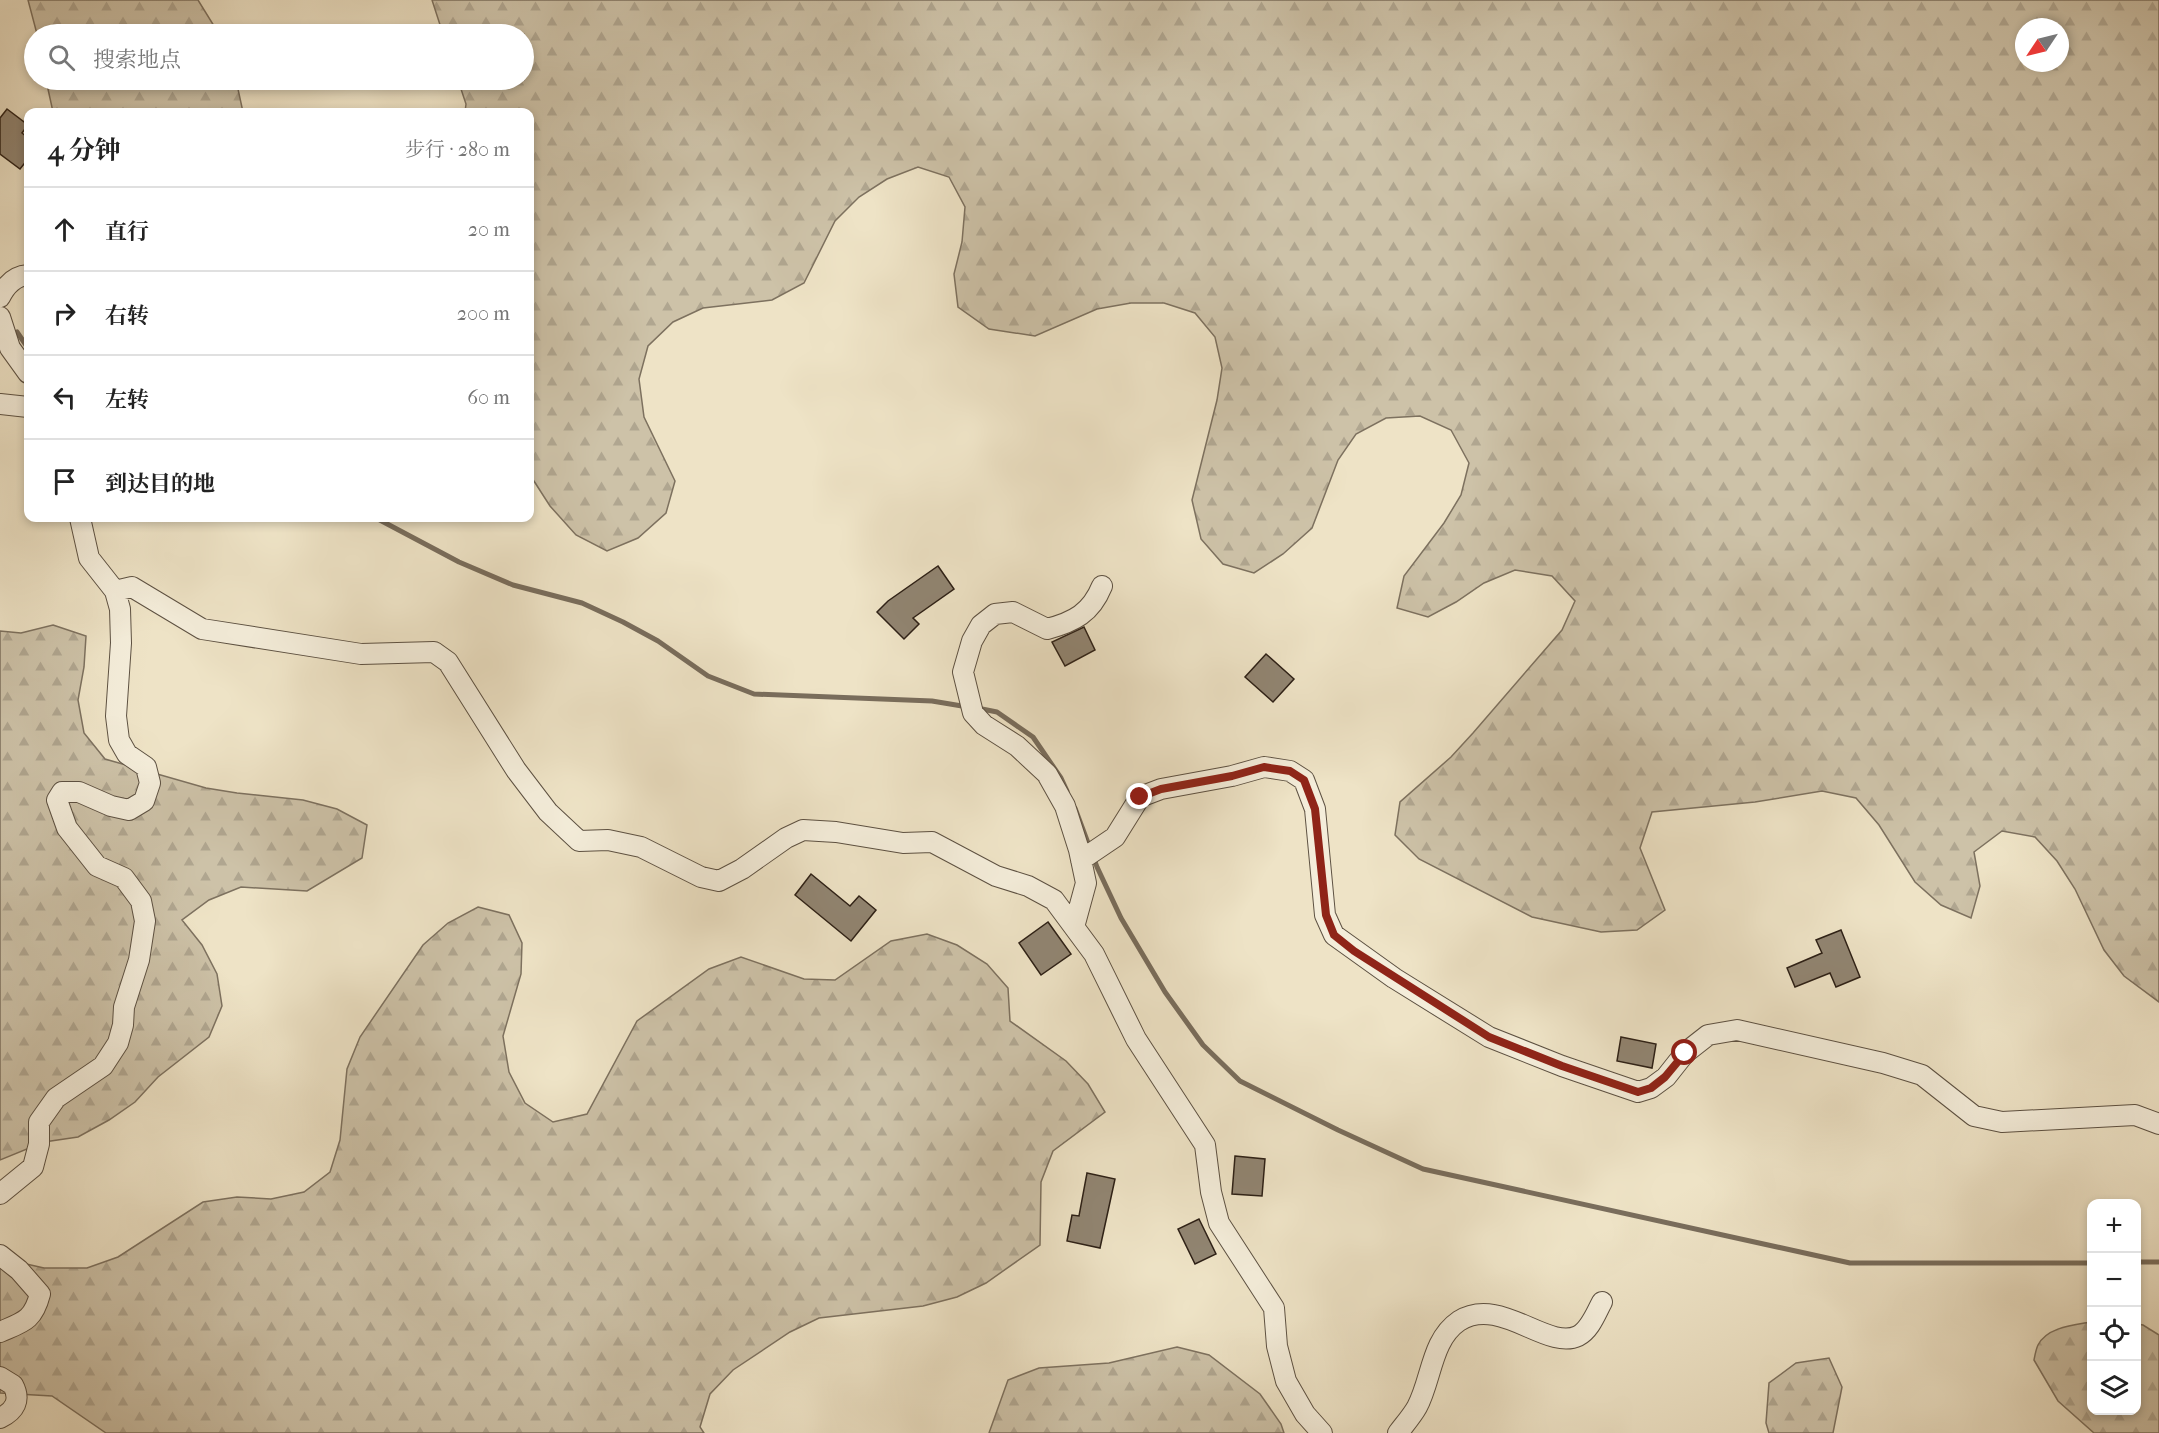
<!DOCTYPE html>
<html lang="zh">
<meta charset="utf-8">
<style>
:root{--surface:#fff;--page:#f6f6f6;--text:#222;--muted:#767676;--line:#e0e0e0}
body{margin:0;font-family:"IM FELL French Canon","Noto Serif SC",serif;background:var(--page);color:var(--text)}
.controls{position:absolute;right:18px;bottom:18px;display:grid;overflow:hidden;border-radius:12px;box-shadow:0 3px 9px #0003}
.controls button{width:54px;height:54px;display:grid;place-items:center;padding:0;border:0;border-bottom:2px solid var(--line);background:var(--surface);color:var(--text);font:30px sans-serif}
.compass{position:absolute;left:2015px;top:18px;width:54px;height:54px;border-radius:50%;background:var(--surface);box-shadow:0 3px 9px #0003;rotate:235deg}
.stop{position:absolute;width:18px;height:18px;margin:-14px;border:4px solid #8f2418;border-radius:50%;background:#fff}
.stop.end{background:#8f2418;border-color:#fff;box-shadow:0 2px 6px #0008}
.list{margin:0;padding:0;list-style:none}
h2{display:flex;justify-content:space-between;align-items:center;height:78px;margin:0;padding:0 24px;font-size:26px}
h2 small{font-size:20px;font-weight:400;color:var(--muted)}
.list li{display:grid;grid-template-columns:39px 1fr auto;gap:18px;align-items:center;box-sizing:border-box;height:84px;padding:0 24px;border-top:2px solid var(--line)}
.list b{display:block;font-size:22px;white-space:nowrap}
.list em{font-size:20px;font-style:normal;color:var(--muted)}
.icon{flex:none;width:33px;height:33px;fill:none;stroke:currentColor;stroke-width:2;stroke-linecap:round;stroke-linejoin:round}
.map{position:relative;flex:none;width:2159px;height:1433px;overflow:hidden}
.search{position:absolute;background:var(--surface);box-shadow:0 3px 9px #0003;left:24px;top:24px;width:510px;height:66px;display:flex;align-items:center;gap:15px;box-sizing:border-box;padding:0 21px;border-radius:33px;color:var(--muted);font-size:22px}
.panel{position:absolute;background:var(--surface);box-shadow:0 3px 9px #0003;left:24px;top:108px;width:510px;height:414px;border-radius:12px}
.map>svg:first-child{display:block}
.forest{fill:url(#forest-firs);stroke:#7d715f;stroke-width:1.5;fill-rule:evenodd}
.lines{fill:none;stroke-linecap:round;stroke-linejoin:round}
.stream{stroke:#796d5c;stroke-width:5}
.building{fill:#918572;stroke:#2d2016;stroke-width:1.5}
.street-casing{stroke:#5d5142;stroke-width:22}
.street{stroke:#f4edda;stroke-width:20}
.route{stroke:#8f2418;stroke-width:8}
</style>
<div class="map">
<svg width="2159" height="1433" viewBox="0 0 2159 1433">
<defs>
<pattern id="forest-firs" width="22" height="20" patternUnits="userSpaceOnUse" patternTransform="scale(1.5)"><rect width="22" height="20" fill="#cdc2a8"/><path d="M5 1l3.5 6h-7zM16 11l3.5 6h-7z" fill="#b0a690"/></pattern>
</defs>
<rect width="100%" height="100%" fill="#eee3c6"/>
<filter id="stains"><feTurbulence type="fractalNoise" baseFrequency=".00333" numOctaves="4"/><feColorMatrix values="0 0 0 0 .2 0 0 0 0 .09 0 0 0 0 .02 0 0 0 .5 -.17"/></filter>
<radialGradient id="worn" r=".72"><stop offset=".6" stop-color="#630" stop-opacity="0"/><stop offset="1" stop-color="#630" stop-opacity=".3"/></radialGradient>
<path class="forest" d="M28,0H198L219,34H37Z
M432,0H2159V1002L2124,976L2104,950L2075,889L2057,861L2035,837L2002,831L1974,852L1980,886L1971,918L1941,905L1915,882L1879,825L1856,798L1822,791L1755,802L1652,812L1640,848L1665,910L1637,930L1601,932L1532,917L1419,859L1395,835L1400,802L1451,757L1473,733L1562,630L1575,601L1552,576L1515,570L1484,583L1456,602L1428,617L1397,608L1404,576L1444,523L1461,495L1469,463L1451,430L1420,416L1386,418L1356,434L1338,460L1312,528L1283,554L1254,573L1223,564L1201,539L1192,500L1217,400L1222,368L1215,337L1195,313L1164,303H1131L1097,309L1035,336L989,329L958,307L954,274L962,242L965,207L949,177L918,167L887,179L859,197L835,221L804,283L772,300L703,308L673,322L648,346L639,379L644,417L675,481L666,513L638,538L607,551L576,535L550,506L530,475V112H465L466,104L458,80H524V34H443ZM2024,27H2060V63H2024Z
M46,80H236L243,112H53Z
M53,625L86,636L84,667L78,700L84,733L105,759L206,788L237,793L303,800L337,809L367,825L362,858L307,891L241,887L209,900L182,920L202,945L217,974L222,1006L209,1037L158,1077L135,1102L109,1120L78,1137L44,1142L0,1160V631L21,633Z
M478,907L509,915L522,943L521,974L503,1036L509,1072L525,1103L553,1122L587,1114L637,1021L709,969L741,957L804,979L835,980L891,941L927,934L957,945L987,964L1008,988L1010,1021L1066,1061L1088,1084L1105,1112L1053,1151L1041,1182L1040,1245L986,1283L957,1297L923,1306L819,1318L790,1332L733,1370L710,1394L700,1427L704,1433H106L52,1396L0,1393V1258L44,1268H87L118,1257L203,1202L237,1197L271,1199L304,1192L330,1172L340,1140L347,1069L360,1037L423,945L448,923Z
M2091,1322L2092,1410H2136L2137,1324L2143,1325L2159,1335V1433H2094L2058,1401L2034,1360C2035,1355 2036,1349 2038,1345C2047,1327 2074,1325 2091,1322Z
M1177,1347L1209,1355L1260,1394L1281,1424L1284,1433H989L1008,1380L1039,1368L1109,1363Z
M1829,1358L1842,1387L1833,1433H1769L1766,1423L1769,1383L1796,1363Z"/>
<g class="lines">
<path class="stream" d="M17,332L28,348
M376,518L459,562L513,585L582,603L623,622L658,641L708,676L754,694L932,701L968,707
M977,708L997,712L1033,737L1061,778L1067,791
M1075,808L1097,867L1121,918L1165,992L1203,1045L1240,1081L1338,1130L1423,1169L1850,1263H2092
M2136,1262H2159"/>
</g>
<path class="building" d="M7,109L28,125L22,133L28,138V159L20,169L0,154V118Z
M938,566L954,589L913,618L919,624L904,639L877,612L888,601Z
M1084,627L1095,650L1065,666L1052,642Z
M1266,654L1294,679L1273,702L1245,677Z
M811,874L850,906L859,896L876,910L851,941L795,895Z
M1048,922L1071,954L1041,975L1019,943Z
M1841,930L1860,977L1836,987L1830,973L1795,987L1787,968L1822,953L1816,940Z
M1621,1037L1656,1044L1652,1068L1617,1061Z
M1235,1156L1265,1159L1262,1196L1232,1194Z
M1087,1173L1115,1179L1100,1248L1067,1241L1072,1215L1079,1216Z
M1199,1219L1216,1254L1195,1264L1178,1229Z"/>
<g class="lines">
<g class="street-casing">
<path id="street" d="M0,297C6,285 14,276 28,275
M0,317L10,348L28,373
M0,404L28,407
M115,591L132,587L202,629L361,654L434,652L448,662L516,770L548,812L579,841L608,840L641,847L701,877L719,881L742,869L786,838L803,830L836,832L903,843L932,842L996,876L1028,886L1054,900L1094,954L1136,1039L1205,1145L1211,1192L1219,1223L1274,1308L1277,1346L1286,1381L1305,1414L1322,1433
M1081,860L1115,837L1140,797L1161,789L1232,776L1264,767L1290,771L1304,780L1315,809L1325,915L1334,935L1394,978L1489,1037L1562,1066L1638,1092L1651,1088L1666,1077L1685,1053L1708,1035L1737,1030L1883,1063L1922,1075L1974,1116L2002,1122L2135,1115L2159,1124
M1074,927L1086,883L1079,850L1065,806L1047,774L1017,746L984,725L973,713L963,672L972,641L981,625L995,614L1013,612L1047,629C1074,622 1091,613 1102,586
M0,1194L33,1167L39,1144V1122L56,1098L103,1066L118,1043L123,1025L124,1007L139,960L145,921L141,901L124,878L97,866L67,828L57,800L62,792H79L111,806L129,810L144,801L150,783L146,767L127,754L119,740L116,716L121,643L120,609L115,591L89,558L80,518
M0,1255L19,1270L40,1294C33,1321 23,1322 0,1332
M0,1377L13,1385C21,1400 15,1411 0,1418
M1398,1433C1404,1425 1412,1416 1417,1407C1432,1379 1431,1340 1459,1321C1500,1295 1547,1351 1578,1336C1590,1330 1596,1313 1602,1302"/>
</g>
<use href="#street" class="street"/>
</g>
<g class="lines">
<path class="route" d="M1140,797L1161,789L1232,776L1264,767L1290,771L1304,780L1315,809L1326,915L1334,935L1354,951L1489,1037L1562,1066L1638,1092L1651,1088L1665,1077L1685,1053"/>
</g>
<rect width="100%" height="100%" filter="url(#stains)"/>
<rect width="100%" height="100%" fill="url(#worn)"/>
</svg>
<div class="controls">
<button>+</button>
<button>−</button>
<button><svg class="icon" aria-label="locate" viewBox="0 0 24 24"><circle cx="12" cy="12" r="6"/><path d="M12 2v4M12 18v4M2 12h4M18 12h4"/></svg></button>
<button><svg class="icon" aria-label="layers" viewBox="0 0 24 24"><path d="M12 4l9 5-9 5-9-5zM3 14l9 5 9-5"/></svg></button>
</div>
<svg class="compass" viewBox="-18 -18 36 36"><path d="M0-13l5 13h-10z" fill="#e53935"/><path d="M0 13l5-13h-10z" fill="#767676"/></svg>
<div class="stop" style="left:1685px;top:1053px"></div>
<div class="stop end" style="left:1140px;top:797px"></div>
<div class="search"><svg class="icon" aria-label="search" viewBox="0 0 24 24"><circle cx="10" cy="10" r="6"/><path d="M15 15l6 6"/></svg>搜索地点</div>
<section class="panel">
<h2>4 分钟<small>步行 · 280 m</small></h2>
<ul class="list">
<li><svg class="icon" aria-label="ahead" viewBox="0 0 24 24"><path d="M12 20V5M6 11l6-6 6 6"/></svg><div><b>直行</b></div><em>20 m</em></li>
<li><svg class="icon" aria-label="right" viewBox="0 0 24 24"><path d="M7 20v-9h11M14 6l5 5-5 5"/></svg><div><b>右转</b></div><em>200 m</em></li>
<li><svg class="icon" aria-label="left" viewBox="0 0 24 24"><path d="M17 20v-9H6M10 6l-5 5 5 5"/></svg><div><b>左转</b></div><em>60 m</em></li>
<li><svg class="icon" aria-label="arrive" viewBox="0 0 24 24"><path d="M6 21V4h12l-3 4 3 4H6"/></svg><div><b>到达目的地</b></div></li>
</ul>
</section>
</div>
